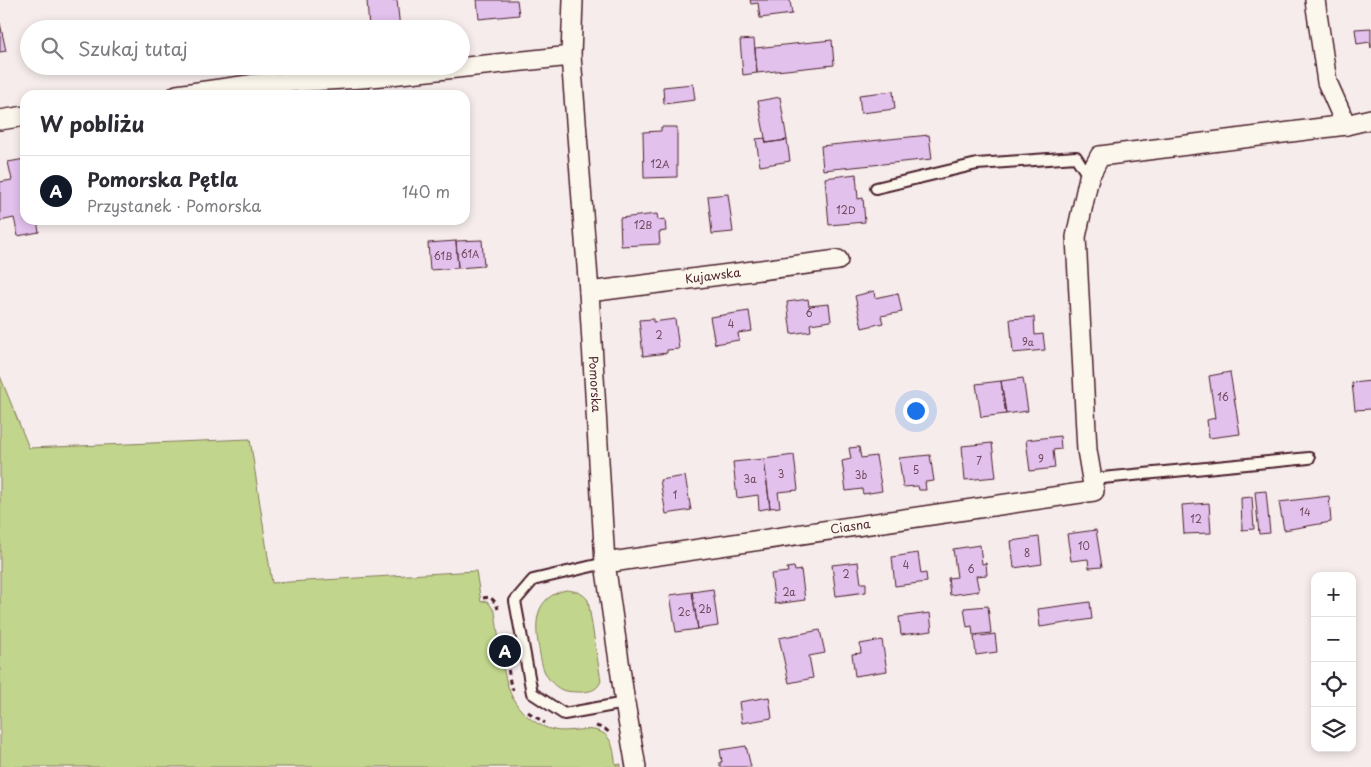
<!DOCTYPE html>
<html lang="pl">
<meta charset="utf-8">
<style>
:root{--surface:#fff;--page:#f2f2f3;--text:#2b2b33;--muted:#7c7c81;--line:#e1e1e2;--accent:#111827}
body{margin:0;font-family:"Playpen Sans",sans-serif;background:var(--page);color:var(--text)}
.controls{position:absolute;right:15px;bottom:15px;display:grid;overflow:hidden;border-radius:10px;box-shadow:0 2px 8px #0003}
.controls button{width:45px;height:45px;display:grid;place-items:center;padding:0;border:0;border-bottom:1px solid var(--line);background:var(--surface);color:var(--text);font:25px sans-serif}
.you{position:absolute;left:915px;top:410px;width:18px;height:18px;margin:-12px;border:4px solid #fff;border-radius:50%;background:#1a73e8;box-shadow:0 0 0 8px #1a73e833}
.badge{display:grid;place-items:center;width:32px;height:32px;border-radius:50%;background:var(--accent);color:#fff;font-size:16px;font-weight:700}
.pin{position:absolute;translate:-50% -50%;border:2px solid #fff;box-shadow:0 1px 5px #0006}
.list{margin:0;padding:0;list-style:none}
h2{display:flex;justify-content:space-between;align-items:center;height:65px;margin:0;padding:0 20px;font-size:21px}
h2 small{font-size:16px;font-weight:400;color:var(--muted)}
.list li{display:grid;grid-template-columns:32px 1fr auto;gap:15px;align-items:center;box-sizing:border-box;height:70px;padding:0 20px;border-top:1px solid var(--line)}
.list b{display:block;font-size:19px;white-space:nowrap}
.list p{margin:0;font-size:16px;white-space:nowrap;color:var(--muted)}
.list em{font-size:16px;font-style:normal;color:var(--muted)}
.icon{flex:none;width:28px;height:28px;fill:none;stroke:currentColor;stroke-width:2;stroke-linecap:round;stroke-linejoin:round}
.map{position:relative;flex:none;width:1371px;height:767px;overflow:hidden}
.search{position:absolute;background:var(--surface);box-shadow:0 2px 8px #0003;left:20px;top:20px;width:450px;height:55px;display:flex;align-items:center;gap:12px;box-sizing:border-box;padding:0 18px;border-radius:28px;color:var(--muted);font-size:19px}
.panel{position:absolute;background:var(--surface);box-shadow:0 2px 8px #0003;left:20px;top:90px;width:450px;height:135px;border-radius:15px}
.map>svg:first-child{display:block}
.green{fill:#c1d68c;stroke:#867a5c}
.building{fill:#e2c1ed;stroke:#4a1f2b}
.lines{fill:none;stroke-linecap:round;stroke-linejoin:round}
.service-casing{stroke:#4a1f2b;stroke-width:14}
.minor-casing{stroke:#4a1f2b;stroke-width:22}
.path{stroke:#4a1f2b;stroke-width:3;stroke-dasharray:5 4;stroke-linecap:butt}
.service{stroke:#fbf7ec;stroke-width:10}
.minor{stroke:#fbf7ec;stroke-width:19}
.labels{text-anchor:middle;stroke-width:5;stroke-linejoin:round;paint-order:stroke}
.number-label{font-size:10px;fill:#70485c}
.street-label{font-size:12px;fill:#4a1f2b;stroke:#fbf7ec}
</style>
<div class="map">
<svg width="1371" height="767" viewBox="0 0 1371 767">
<rect width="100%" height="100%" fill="#f6ecec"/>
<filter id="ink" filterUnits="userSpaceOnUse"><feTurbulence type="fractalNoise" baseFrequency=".02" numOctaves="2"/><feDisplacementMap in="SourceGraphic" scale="10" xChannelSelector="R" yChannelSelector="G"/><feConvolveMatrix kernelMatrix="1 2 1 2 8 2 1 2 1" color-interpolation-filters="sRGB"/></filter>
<g filter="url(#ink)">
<path class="green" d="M0,376L29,448L250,439L272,583L476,571L481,602L487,601L491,606L495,612C499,637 502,682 515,702C523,715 539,727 554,730C571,734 598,722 609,739C614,746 614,757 616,765L621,764V767H0Z
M566,590C575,591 582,592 588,600L601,681C597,690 592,691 583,692C574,692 563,692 557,687C543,676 542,665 539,649C534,622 535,597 566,590Z"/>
<path class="building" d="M367,0H397L400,29H369Z
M477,0H517L519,15L479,19Z
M750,0H790L792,14L760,18L758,3L751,4Z
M0,23L6,51L0,52Z
M1371,28V48L1370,42L1357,44L1355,29Z
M754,39L757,73L743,75L740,40Z
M832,40L834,65L757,73L755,48Z
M693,84L695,100L664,104L663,87Z
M893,91L895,109L861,113L859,95Z
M780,97L787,140L766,143L758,101Z
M661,127H677V177L644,178L643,132L661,131Z
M929,135L932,159L823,170L821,146Z
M765,138L766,143L787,140L790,161L760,166L756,139Z
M25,159V220H37L39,232L18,236L14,218L0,221V182L12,180L8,162Z
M856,174L858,199L863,198L865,222L829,225L825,178Z
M728,194L733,232L712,234L708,196Z
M657,214L658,220L665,219L666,231L659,232L660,244L621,246L620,218Z
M482,240L484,266L458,268L456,241Z
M456,241L458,268L430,270L428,243Z
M874,291L875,298L898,293L902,312L881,316L883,323L862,328L855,296Z
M808,299L809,306L829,304L831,321L810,324L811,331L791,334L787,302Z
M749,311L752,331L738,333L739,340L715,344L710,317Z
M1034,317L1035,335L1043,334L1045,350L1013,353L1010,319Z
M653,319V322L675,319L679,349L667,350V353L643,356L639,320Z
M1230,372L1240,434L1209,438L1207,420L1215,418L1209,376Z
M1023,378L1028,411L1006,414L1001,381Z
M1001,381L1006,414L981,417L976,384Z
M1371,381V409L1355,410L1352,383Z
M1060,436L1061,449L1053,450L1055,468L1030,471L1026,440Z
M992,443L996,477L965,480L962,446Z
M859,447L861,458L876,456L882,491L863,494L862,489L846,491L842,461L851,459L849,448Z
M794,455L798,490L778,492L780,507L770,508L764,459Z
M930,455L934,481L925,482L926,490H919L918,486L903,487L899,458Z
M764,459L770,508L759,510L758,495L737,498L733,462Z
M685,476L691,510L666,514L660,480Z
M1266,491L1270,533L1259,534L1255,492Z
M1329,496L1331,522L1284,530L1279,502Z
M1252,497L1254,529L1242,530L1241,498Z
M1209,503L1211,533L1184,534L1182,505Z
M1096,530L1102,567L1089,568L1088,559L1071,561L1067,534Z
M1039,537L1042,564L1014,568L1011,541Z
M980,545L982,564L986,563L987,575L976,576L979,591L950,595L948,578L957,577L953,549Z
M918,553L921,574L926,573L927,582L895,586L892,557Z
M858,562L861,583H866V592L836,596L832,565Z
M794,567L795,571L801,570L805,600L775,604L771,574L788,572L787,568Z
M713,589L718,626L698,629L692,592Z
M692,592L698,629L676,632L670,595Z
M1090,602L1092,619L1040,627L1038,609Z
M988,606L991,633L973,635L972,626L967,627L964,608Z
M930,613L932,631L901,635L899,617Z
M820,630L825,653L809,656L813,678L789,683L779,638Z
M995,634L997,652L976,655L974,637Z
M882,640L887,671L855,676L852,654L861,653L860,644Z
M769,697L772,718L742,723L739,702Z
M746,746L751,767H720V762H722L720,750Z"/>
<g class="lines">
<g class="service-casing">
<path id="service" d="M876,188L977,164L1076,157L1089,177
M1092,479L1309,458
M605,563L533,580L515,601L532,693L564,714L625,703"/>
</g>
<g class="minor-casing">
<g id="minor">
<path id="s1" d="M573,0L571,56L589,292L605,563L625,703L636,767"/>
<path d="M1315,0L1327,82L1346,125"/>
<path d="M177,95L256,84L362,78L571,56"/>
<path d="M0,120L25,116"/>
<path id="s2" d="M589,292L838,260"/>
<path id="s3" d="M605,563L1094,491L1087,450L1076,237L1089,177L1100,156L1346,125L1371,119"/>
</g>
</g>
<path class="path" d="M483,598L490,597L496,603L498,609
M506,652L510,682L513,690
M528,712L545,723
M596,726L605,729L610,733"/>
<use href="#service" class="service"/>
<use href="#minor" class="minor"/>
</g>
</g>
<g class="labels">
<g class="number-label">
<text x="660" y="168">12A</text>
<text x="846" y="214">12D</text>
<text x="643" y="229">12B</text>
<text x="470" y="258">61A</text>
<text x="443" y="260">61B</text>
<text x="809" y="317">6</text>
<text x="731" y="328">4</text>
<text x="659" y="339">2</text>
<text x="1028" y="346">9a</text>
<text x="1223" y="401">16</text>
<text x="1041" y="463">9</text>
<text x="979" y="465">7</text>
<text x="916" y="474">5</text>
<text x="781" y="478">3</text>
<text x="861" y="479">3b</text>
<text x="750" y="483">3a</text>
<text x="675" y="499">1</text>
<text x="1305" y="516">14</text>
<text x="1196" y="523">12</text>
<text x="1084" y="550">10</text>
<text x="1027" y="557">8</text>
<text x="906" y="569">4</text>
<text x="971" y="573">6</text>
<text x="846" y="578">2</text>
<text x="789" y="596">2a</text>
<text x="705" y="613">2b</text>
<text x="684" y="616">2c</text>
</g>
<g class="street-label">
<text dy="4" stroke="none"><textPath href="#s2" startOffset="125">Kujawska</textPath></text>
<text dy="4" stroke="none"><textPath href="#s1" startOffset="385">Pomorska</textPath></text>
<text dy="4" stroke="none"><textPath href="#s3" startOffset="248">Ciasna</textPath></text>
</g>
</g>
</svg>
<div class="controls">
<button>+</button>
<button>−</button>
<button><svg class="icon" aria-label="locate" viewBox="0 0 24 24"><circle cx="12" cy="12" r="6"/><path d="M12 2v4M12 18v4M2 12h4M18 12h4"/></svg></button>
<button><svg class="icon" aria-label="layers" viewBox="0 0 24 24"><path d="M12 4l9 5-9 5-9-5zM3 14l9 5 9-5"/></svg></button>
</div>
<div class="you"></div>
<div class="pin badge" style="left:505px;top:651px">A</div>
<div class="search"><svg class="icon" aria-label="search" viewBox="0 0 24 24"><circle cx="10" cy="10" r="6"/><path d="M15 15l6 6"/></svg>Szukaj tutaj</div>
<section class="panel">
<h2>W pobliżu<small></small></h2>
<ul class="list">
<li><span class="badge">A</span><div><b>Pomorska Pętla</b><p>Przystanek · Pomorska</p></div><em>140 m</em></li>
</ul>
</section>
</div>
